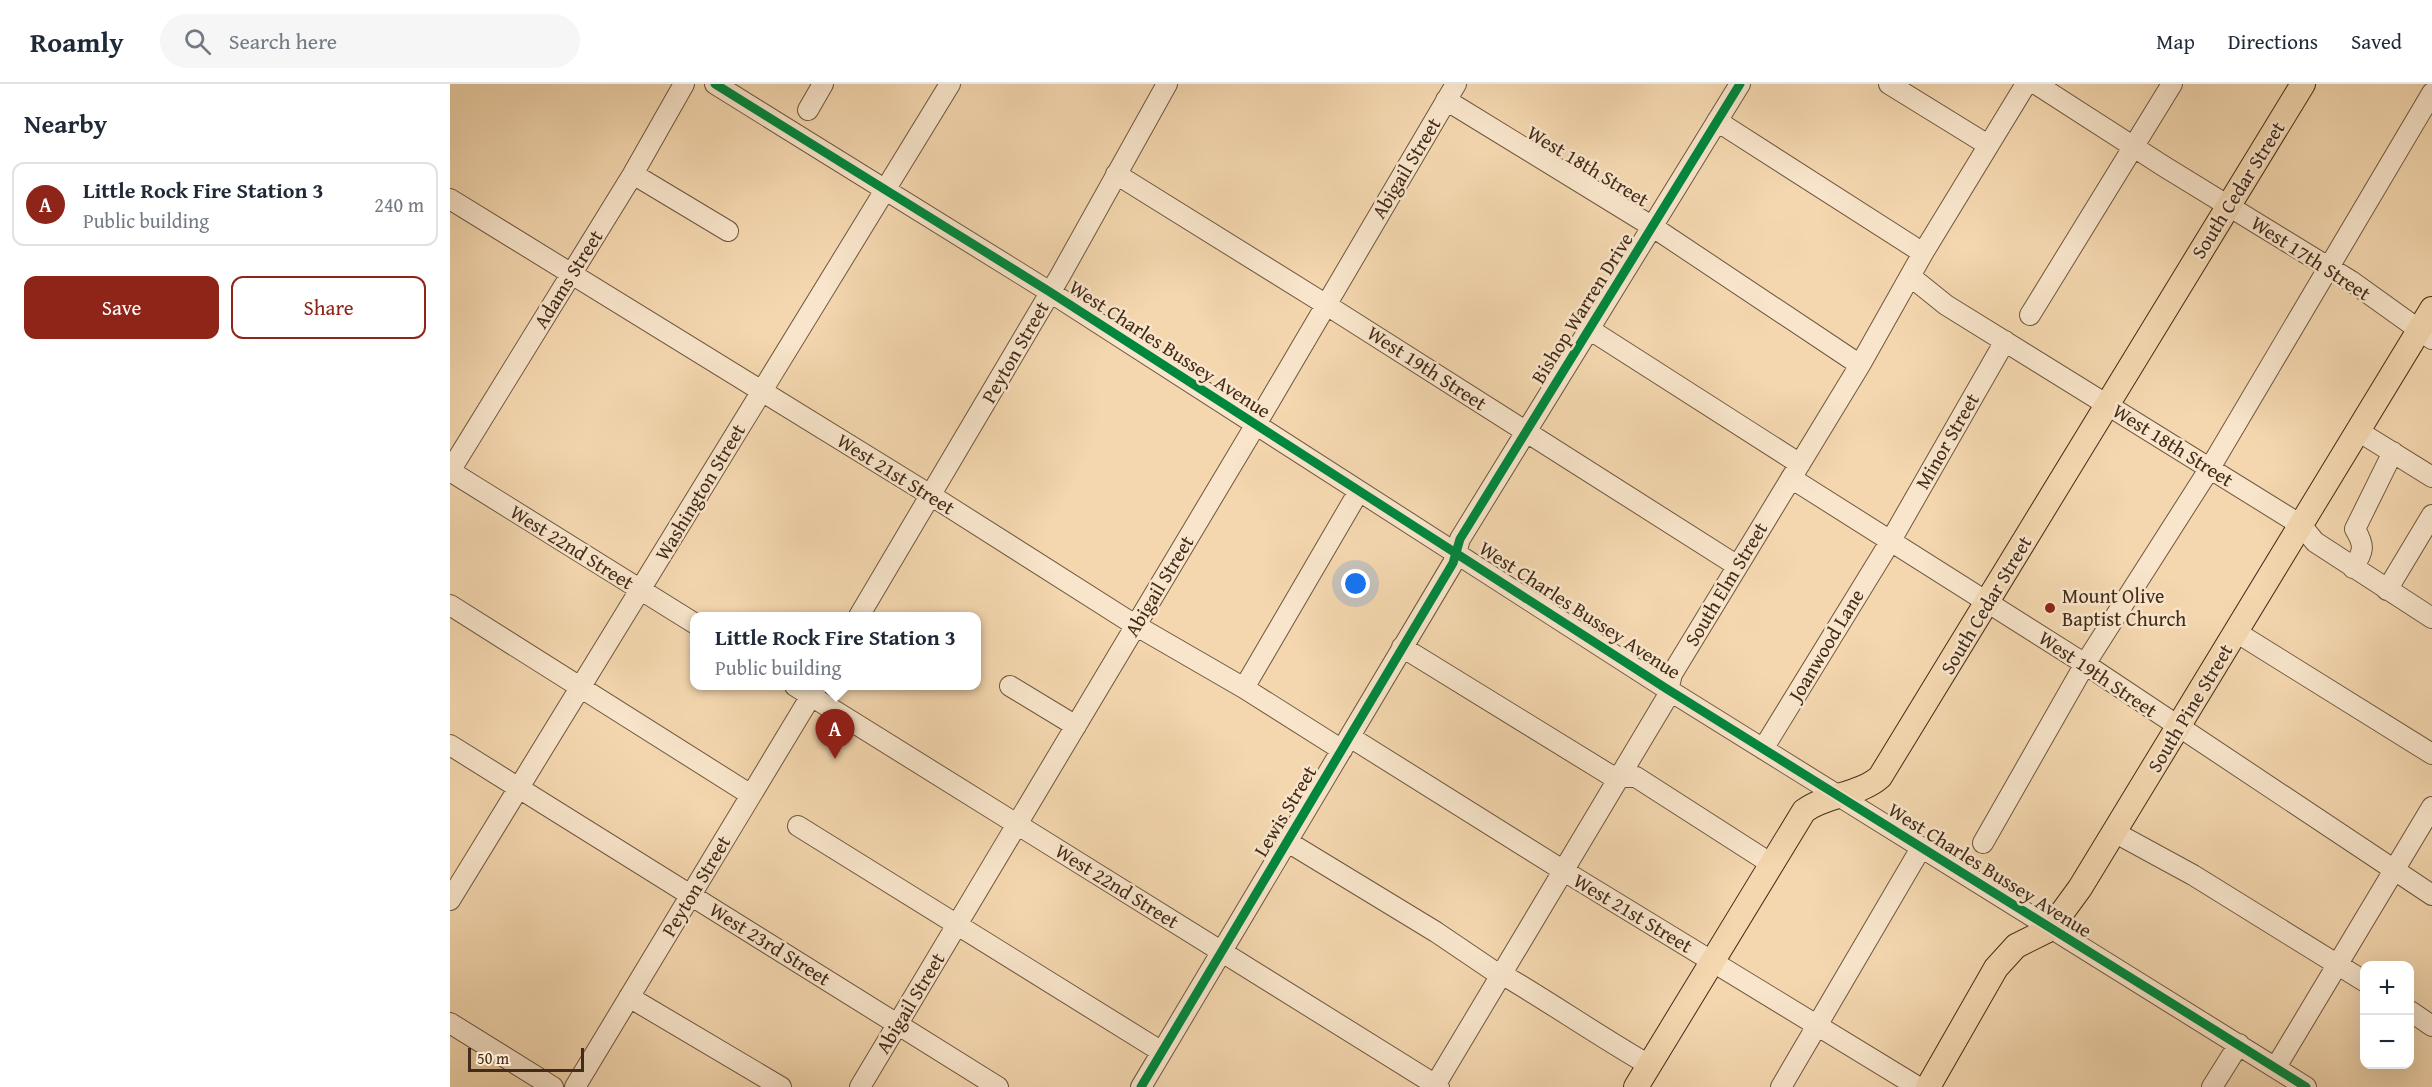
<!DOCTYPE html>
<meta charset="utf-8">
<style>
:root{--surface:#fff;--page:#f6f6f7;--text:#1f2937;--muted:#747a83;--line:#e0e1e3;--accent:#8f2418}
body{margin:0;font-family:"Gentium Book Plus",serif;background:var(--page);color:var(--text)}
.controls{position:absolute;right:18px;bottom:18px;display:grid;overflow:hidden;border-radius:12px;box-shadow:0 6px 24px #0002}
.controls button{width:54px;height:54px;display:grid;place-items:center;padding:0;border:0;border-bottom:2px solid var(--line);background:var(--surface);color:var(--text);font:30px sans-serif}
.scale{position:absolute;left:18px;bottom:15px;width:116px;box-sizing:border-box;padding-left:6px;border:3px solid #432b19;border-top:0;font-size:16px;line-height:21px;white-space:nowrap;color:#432b19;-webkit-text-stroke:4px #f8e5cb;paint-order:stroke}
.you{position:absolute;left:906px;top:500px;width:21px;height:21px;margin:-15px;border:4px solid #fff;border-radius:50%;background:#1a73e8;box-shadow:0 0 0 9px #1a73e833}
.badge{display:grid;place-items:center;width:39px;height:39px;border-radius:50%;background:var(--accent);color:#fff;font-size:20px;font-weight:700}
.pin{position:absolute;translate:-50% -50px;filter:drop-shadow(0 2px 3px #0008)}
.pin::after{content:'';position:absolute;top:32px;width:21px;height:18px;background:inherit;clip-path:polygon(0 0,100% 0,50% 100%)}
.popup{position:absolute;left:240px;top:528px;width:291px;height:78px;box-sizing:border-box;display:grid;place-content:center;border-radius:12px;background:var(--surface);filter:drop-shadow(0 2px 4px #0005);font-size:20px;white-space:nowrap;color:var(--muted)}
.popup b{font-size:22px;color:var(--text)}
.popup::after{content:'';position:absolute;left:50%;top:100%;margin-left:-12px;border:12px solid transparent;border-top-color:var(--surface)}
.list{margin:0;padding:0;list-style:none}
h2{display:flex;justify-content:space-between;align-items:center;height:78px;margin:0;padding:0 24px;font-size:26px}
h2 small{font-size:20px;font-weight:400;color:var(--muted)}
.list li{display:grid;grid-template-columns:39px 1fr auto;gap:18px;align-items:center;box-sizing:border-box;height:84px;margin:0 12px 12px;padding:0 12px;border:2px solid var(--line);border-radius:12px}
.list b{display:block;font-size:22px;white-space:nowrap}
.list p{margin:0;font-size:20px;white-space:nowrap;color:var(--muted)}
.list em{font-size:20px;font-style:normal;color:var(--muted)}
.actions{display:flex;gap:12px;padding:18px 24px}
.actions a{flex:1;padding:14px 0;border:2px solid var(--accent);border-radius:12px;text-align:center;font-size:21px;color:var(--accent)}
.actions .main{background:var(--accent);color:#fff}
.icon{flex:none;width:33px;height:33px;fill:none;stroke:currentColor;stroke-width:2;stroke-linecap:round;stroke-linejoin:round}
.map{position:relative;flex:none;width:1982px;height:1003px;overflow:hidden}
header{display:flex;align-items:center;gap:36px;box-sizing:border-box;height:84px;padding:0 30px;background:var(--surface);border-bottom:2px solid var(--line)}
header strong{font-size:28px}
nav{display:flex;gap:33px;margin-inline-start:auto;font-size:21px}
.search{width:420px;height:54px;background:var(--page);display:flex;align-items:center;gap:15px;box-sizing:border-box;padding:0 21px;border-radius:33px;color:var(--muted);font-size:22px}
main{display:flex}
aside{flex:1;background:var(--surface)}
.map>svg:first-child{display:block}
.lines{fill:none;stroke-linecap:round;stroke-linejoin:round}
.minor-casing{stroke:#6f563e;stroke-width:22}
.major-casing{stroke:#432b19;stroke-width:26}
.minor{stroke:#f8e5cb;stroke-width:20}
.major{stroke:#f4d7af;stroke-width:24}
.cycleway-casing{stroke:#f8e5cb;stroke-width:13}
.cycleway{stroke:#00873e;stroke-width:9}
.poi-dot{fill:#8f2418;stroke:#f8e5cb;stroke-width:2}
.labels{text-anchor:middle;stroke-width:5;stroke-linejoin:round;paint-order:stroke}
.street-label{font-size:20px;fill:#432b19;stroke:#f8e5cb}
.poi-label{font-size:20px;fill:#432b19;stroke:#f8e5cb;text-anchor:start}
</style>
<header>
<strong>Roamly</strong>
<div class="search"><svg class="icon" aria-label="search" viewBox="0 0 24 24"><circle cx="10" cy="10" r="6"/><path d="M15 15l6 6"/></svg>Search here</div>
<nav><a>Map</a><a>Directions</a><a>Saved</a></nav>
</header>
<main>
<aside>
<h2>Nearby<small></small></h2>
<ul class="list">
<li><span class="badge">A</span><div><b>Little Rock Fire Station 3</b><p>Public building</p></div><em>240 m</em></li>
</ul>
<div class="actions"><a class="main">Save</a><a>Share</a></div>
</aside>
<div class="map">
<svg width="1982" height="1003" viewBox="0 0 1982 1003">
<rect width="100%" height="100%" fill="#f4d7af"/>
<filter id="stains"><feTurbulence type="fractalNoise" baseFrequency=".00333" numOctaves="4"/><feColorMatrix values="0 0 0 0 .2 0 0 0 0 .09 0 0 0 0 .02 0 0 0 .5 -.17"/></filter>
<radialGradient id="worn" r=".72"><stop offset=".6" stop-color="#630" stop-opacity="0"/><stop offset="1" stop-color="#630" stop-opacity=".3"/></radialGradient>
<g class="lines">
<g class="minor-casing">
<path id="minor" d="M265,0L600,208L1217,605L1856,1003
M1439,0L1538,61
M1586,0L1715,83L1901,197L1982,255
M996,16L1203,143L1410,281
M358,26L373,0
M1267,37L1473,169
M183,90L278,147
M666,90L875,220L1286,481
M0,115L482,412L685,541L794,604L892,666
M1460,192L1496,221L1851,441L1865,458L1982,534
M1580,231L1722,0
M1139,245L1350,380
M1908,347L1982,393
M0,387L183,90L234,0
M0,387L244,539
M1341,394L1635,580L1982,811
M1903,484C1914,467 1915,462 1905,445L1943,368
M1937,506L1982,431
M0,521L301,711
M409,532L610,192L717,0
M1786,548L1982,670
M952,563L1160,691L1186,693L1320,779
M345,602L989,1003
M560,602L626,642
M794,604L909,407
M900,653L1114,787L1468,1003
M0,661L548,1003
M1313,665L1440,458L1555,257
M348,742L712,968
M1664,748L1743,791L1914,897
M838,758L986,848L1051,892L1060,895C1107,923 1152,954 1199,981
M1533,759L1635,580L1760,384L1982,9
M0,816L500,0
M179,913L331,1003
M1960,927L1982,942
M0,939L103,1003
M1826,983L1982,723
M125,1003L367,602
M410,1003L805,342L1006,0
M691,1003L1003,479L1010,455L1290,0
M984,1003L1216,615L1222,590L1410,281L1473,169L1576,0
M1331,1003L1471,764
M1762,1003L1789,960"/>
</g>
<g class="major-casing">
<path id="major" d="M1186,1003L1354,727C1377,710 1408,712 1430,693L1853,0
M1478,1003L1546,884L1566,862L1600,845L1630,804L1982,225"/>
</g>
<use href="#minor" class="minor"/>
<use href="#major" class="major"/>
<g class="cycleway-casing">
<path id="cycleway" d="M265,0L600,208L1217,605L1856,1003
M691,1003L1003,479L1010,455L1290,0"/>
</g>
<use href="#cycleway" class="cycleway"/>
</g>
<circle class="poi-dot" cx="1600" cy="524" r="6"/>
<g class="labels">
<g class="street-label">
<text transform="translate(1138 82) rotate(31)" y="7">West 18th Street</text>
<text transform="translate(956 84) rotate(-59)" y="7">Abigail Street</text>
<text transform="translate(1788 106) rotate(-58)" y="7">South Cedar Street</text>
<text transform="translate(1861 174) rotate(33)" y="7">West 17th Street</text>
<text transform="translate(118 195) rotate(-58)" y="7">Adams Street</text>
<text transform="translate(1132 224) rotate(-58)" y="7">Bishop Warren Drive</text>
<text transform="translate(720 265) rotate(33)" y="7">West Charles Bussey Avenue</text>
<text transform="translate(565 268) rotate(-60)" y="7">Peyton Street</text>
<text transform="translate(977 284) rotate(33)" y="7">West 19th Street</text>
<text transform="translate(1497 357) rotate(-60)" y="7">Minor Street</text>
<text transform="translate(1723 361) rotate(32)" y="7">West 18th Street</text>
<text transform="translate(446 390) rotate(32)" y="7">West 21st Street</text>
<text transform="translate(250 408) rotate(-59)" y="7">Washington Street</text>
<text transform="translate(122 463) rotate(32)" y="7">West 22nd Street</text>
<text transform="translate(1276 500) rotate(-59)" y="7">South Elm Street</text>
<text transform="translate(709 502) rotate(-59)" y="7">Abigail Street</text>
<text transform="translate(1536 521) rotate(-59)" y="7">South Cedar Street</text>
<text transform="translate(1130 526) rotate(33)" y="7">West Charles Bussey Avenue</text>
<text transform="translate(1376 561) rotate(-59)" y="7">Joanwood Lane</text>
<text transform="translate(1648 590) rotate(34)" y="7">West 19th Street</text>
<text transform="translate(1740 624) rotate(-59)" y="7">South Pine Street</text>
<text transform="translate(835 727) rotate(-59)" y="7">Lewis Street</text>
<text transform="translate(1540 786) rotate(32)" y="7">West Charles Bussey Avenue</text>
<text transform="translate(246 802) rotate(-59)" y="7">Peyton Street</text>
<text transform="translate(667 802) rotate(32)" y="7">West 22nd Street</text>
<text transform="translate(1183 829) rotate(31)" y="7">West 21st Street</text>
<text transform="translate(320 860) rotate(32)" y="7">West 23rd Street</text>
<text transform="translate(460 919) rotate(-59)" y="7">Abigail Street</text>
</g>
<g class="poi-label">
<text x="1612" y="519">Mount Olive<tspan x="1612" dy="23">Baptist Church</tspan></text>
</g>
</g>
<rect width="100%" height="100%" filter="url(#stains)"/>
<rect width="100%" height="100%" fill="url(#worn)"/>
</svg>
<div class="controls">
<button>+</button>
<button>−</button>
</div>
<div class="scale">50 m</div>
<div class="you"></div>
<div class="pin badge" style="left:385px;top:675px">A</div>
<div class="popup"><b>Little Rock Fire Station 3</b>Public building</div>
</div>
</main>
